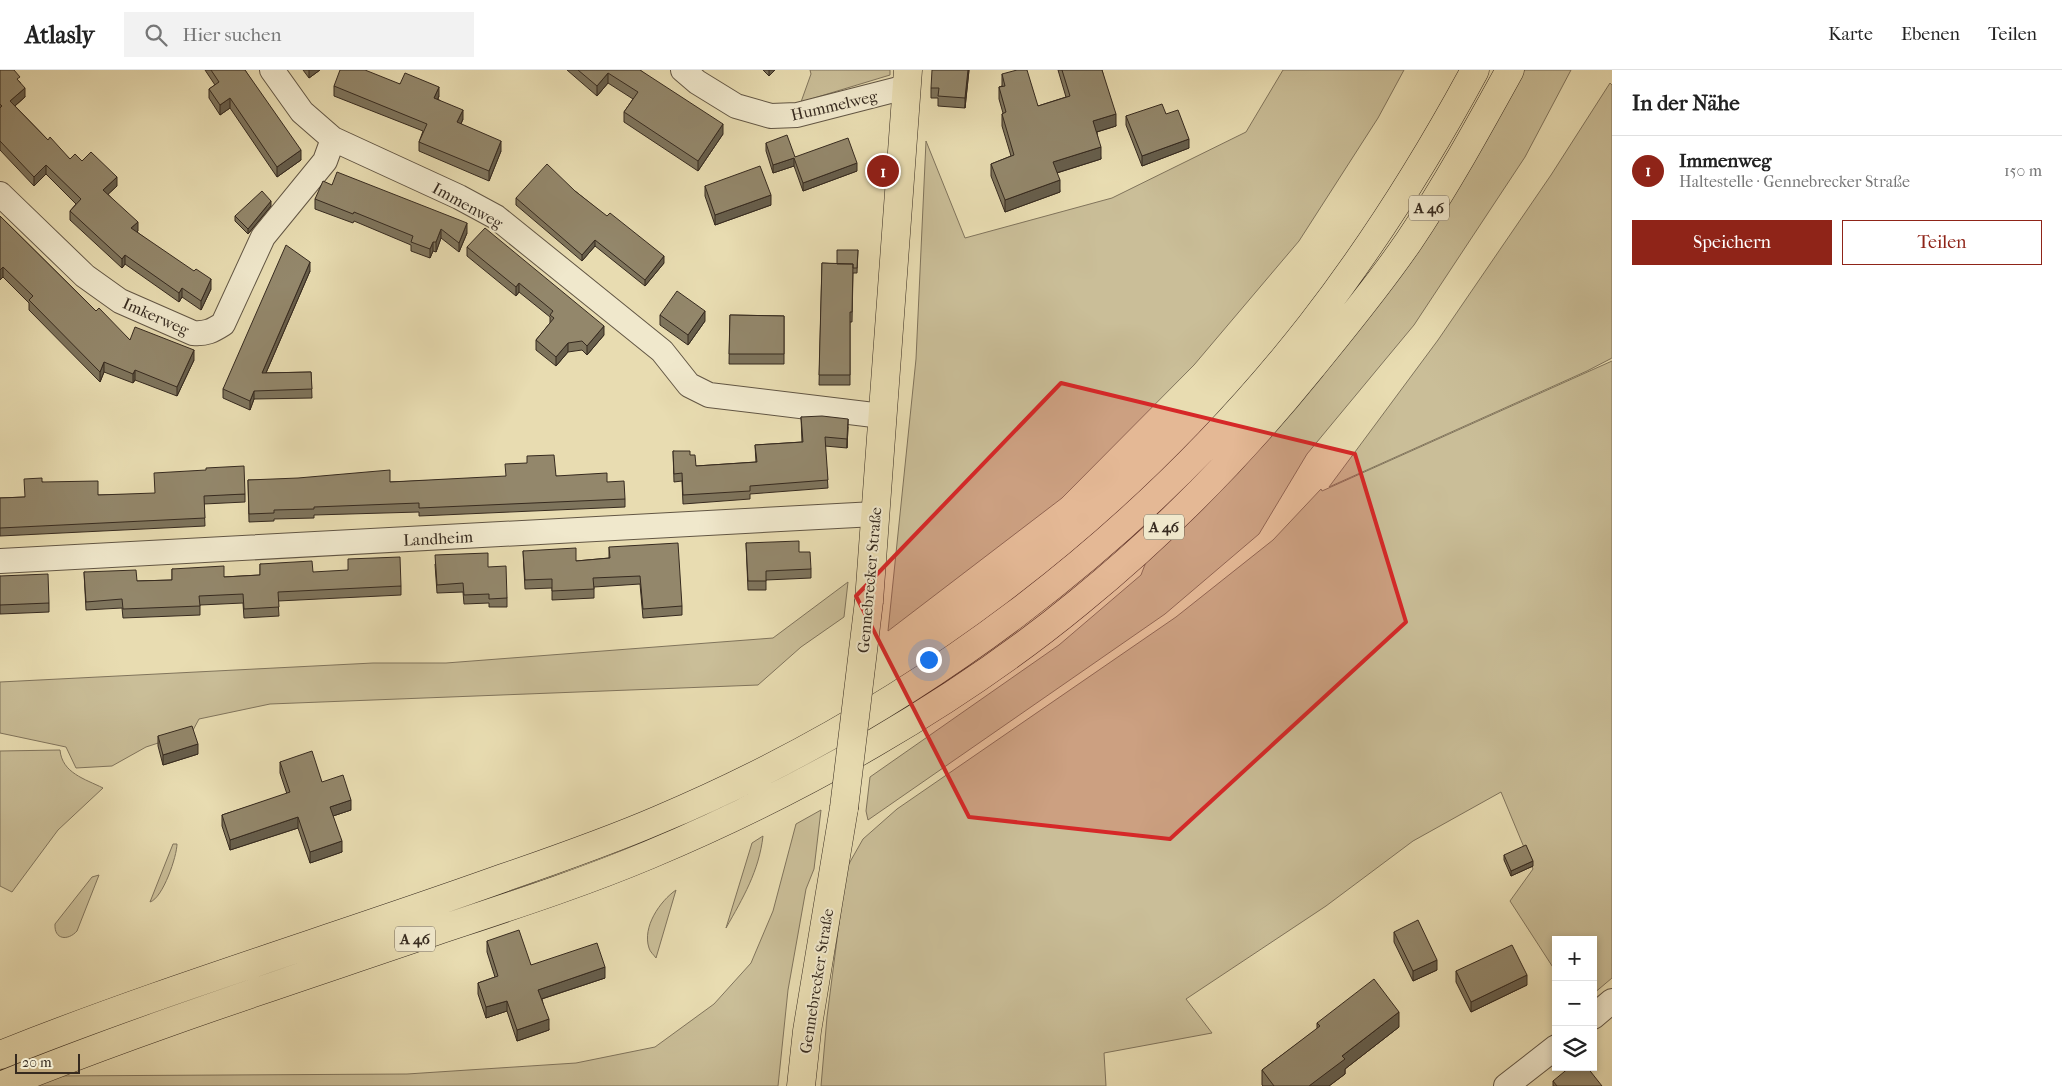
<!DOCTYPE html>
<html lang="de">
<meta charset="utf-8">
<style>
:root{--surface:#fff;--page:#f2f2f2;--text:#222;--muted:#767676;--line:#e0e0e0;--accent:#8f2418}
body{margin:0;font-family:"IM FELL French Canon",serif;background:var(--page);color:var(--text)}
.controls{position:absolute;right:15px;bottom:15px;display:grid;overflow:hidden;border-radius:0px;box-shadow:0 2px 8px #0003}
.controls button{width:45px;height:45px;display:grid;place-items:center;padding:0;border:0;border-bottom:1px solid var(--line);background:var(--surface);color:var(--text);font:25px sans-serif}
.scale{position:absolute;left:15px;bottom:12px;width:65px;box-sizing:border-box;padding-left:5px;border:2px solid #362a1f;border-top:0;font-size:14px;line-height:18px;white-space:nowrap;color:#362a1f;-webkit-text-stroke:4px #f0e8cc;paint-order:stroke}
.you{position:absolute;left:928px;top:589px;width:18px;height:18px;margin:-12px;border:4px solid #fff;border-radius:50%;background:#1a73e8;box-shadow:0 0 0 8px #1a73e833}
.badge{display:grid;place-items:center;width:32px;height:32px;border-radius:50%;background:var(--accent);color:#fff;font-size:16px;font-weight:700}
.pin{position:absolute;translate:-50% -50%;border:2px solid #fff;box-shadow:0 1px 5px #0006}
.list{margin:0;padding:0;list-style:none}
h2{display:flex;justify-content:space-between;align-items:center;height:65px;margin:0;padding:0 20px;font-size:21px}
h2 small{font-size:16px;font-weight:400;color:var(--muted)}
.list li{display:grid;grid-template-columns:32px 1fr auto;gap:15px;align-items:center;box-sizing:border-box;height:70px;padding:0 20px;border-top:1px solid var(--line)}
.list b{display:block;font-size:19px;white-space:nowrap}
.list p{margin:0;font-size:16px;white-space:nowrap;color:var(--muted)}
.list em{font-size:16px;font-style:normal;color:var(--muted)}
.actions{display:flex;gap:10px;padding:15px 20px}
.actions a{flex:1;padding:11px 0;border:1px solid var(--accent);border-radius:0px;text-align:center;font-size:18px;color:var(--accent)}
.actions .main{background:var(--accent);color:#fff}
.icon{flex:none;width:28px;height:28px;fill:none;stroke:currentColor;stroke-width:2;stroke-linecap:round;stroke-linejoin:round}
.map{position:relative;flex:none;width:1612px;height:1016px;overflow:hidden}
header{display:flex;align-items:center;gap:30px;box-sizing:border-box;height:70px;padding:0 25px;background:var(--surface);border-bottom:1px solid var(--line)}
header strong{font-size:24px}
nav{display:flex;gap:28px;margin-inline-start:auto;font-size:18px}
.search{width:350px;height:45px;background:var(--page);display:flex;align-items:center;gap:12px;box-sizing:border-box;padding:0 18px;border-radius:0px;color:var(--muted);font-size:19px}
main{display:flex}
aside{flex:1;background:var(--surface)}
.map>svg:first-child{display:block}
.green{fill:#cabe98;stroke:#80745c}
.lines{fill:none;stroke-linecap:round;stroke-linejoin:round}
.minor-casing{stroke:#625644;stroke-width:26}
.major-casing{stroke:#362a1f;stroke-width:29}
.highway-casing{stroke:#362a1f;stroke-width:29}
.minor{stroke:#f0e8cc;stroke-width:24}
.major{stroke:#e8dcb1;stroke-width:28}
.highway{stroke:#e8dcb1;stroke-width:28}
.major-bridge-casing{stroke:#362a1f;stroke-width:29;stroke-linecap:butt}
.major-bridge{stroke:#e8dcb1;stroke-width:28}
.wall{fill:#7e745c;stroke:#362a1f}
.shaded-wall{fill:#675e4b;stroke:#362a1f}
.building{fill:#93876b;stroke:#362a1f}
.marked{fill:#d62828;fill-opacity:0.2;stroke:#d62828;stroke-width:4;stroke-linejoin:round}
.labels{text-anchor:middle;stroke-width:4;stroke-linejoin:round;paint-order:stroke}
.shield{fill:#f0e8cc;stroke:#6e6353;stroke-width:1}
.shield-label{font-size:15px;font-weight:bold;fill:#362a1f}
.street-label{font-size:16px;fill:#362a1f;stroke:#f0e8cc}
</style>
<header>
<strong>Atlasly</strong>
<div class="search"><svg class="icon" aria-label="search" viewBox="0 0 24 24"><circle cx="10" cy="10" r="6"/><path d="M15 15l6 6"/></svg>Hier suchen</div>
<nav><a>Karte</a><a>Ebenen</a><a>Teilen</a></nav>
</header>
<main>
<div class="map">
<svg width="1612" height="1016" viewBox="0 0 1612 1016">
<rect width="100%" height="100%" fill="#e8dcb1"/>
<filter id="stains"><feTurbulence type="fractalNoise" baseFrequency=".004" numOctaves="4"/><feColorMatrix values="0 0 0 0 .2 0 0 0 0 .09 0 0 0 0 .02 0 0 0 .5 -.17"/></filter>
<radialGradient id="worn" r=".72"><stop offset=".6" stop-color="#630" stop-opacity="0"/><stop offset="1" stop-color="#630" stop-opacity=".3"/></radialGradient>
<path class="green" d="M810,0H890V5L801,32L811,4Z
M1283,0H1404L1378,48L1299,171L1194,295L1062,428L888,561L916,289L926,71L965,168L1112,128L1246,62Z
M1517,0H1571L1525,87L1414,255L1307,384L1259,464L1165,544L868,750L866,741L870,707L1059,575L1141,505L1149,484L1260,374Z
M1610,13L1612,15V288L1587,301L1329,417L1438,270L1551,105Z
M1612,291V908L1593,924V870H1556V902L1510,831L1533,799L1501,722L1413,771L1326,836L1186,929L1212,963L1104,983L1106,1016H821L827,947L846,799L863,769L897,739L1176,547L1273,470L1321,419L1322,421Z
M848,512L844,547L801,577L758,615L270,634L199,649L192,662L146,677L112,696L76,698L66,677L0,663V612L373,593H446L773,568Z
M60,680C62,703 85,709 103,718L58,760L12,822L0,816V681Z
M821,740L814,799L806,819L788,920L778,1016H23L49,1006L407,1004L576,993L655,977L714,934L751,893L773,841L796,754Z
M763,766C759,801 743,828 726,858L752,773Z
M173,774H177C177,786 163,828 150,832Z
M99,805L77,861C68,871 54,870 55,854L92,807Z
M676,820L656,888C654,885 650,882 649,878C642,857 660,831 676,820Z"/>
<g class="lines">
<g class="minor-casing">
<path id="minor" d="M272,0L302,42L333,69L459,127L496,147L662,281L689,315L709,325L882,346
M683,0L697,12L736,36L771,46L797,45L906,17
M0,124L85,206L120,231L193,263C206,264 212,261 223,254L263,167L325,91L333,69
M0,491L875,444
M1593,947L1612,931
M1506,1016L1556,977"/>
</g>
<g class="major-casing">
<path id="major" d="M869,531L908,0
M801,1016L807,961L844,738"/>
</g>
<g class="highway-casing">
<path id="highway" d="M0,985C165,919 336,868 503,808C555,790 607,772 658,750C912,643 1141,472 1311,255C1373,175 1427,89 1475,0
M0,1016C143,958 290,911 436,861C508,837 580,814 649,785C799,722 954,635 1079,532C1164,463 1242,383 1311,298C1345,256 1379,215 1409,171C1446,116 1478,58 1510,0"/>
</g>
<use href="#minor" class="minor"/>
<use href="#major" class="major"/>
<use href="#highway" class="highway"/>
<g class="major-bridge-casing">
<path id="major-bridge" d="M844,738L869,531"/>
</g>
<use href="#major-bridge" class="major-bridge"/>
</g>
<path class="wall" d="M0,0L20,12L25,27L15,36L48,70L70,89L82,91L117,116L108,124L138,161L137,162L211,219L201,240L182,227L179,232L125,194L122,198L70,150V141L76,134L46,104L34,116L0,80Z
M205,0H245L301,90L277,107L230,38L220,45L209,28V19L215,15Z
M303,0H320L309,8Z
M567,0H640L723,64L698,101L624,52V42L633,29L608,13L597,26Z
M763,0H775L769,6Z
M969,0L965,38L938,36V28H931V18Z
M1058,0H1102L1116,56L1097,62L1101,89L1057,103L1060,122L1005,142L991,106V94L1011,86L1002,56V44L1003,43L999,29V17L1002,16V4L1038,36L1066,27Z
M400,14L439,26L438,29L463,49L461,54L501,81L489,111L419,81V72L423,61L334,26V16Z
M1166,44L1189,78L1142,96L1126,55V46Z
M766,73L795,87L857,101L803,121L794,96L773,103L766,81Z
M332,115L467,163L459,182L441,168L436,182L433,181L430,188L411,181V175L354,151L353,153L315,139V129Z
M705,116L771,135L715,155L705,126Z
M575,121L664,193L645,216L595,176L582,191L516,135V128Z
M271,136L248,164L235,151V146Z
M0,146L96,241L130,270L194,290L177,326L135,310L133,313L104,302L100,312L29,240V233L3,207L0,210Z
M467,177L604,265L587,285L582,280L568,282L556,296L536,280V270L550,253V247L519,222L516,226L467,186Z
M858,180L857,203H853L852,252H850V315H819L822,193L837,194Z
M310,201L266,303L311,302L312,328L254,329L250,340L223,328V319Z
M660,245L705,251L688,275L660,255Z
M730,245L784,246V294H729Z
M801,347L848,357L847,378L825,376L828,418L750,424V429L683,434L682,411L674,412L673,381L690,385L696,396L756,392L755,375L802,372Z
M556,406L607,412L625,429V437L419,446V442L314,445V448L274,449V451L249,452L248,410L390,412Z
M42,412L98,425L245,424V432L204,434L205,456L0,466V428L25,427Z
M746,473L799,482L811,499V508L766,510V520H748Z
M609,477L682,536V545L643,548L640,514L594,517V528L552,530V518L525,519L523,481L576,491L609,488Z
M260,494L401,516V525L278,531L279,546L244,548L243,533L200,535V545L123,548L122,538L86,540L84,502L137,511L172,510V499L224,507L260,505Z
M435,494L488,497L507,528V537H489V533L464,534L463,522L437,523Z
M0,506L49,533V542L0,544Z
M158,666L198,684L163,695L158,676Z
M280,692L322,712L351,740L333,746L342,782L310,793L298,758L230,780L222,756V745L287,724L280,703Z
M1504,785L1533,796L1511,806L1504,790Z
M1394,862L1437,900L1413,911L1394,872Z
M487,871L531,895L605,908L542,929L549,960L517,971L507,941L486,948L478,924V913L495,907L487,882Z
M1456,901L1527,915L1471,942L1456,912Z
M1317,953L1399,957L1345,999V1004L1329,1016H1263L1262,1015V1000L1317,959Z
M1553,1011L1602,1016H1553Z"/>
<path class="shaded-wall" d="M309,0H320L309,8Z
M769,0H775L769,6Z
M968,0H969L965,38V28Z
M608,3V13L597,26V16Z
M439,17V26L434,37V28Z
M25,18V27L10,40V31Z
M230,28V38L220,45V35Z
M463,40V49L457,62V52Z
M1116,44V56L1093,63V51Z
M723,54V64L698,101V91Z
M1189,69V78L1142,96V86Z
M501,71V81L489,111V101Z
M1101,77V89L1053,104V92Z
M301,80V90L277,107V97Z
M794,88V96L773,103V95Z
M857,93V101L803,121V113Z
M46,95V104L34,116V107Z
M117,107V116L103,129V120Z
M1060,110V122L1005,142V130Z
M771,125V135L715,155V145Z
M271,131V136L248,164V159Z
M138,152V161L131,167V158Z
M467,153V163L459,182V173Z
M441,159V168L436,182V172Z
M595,170V176L582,191V185Z
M433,172V181L430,188V179Z
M125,185V194L122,198V189Z
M664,186V193L645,216V210Z
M310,192V201L262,312V303Z
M3,197V207L0,210V200Z
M211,209V219L201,240V231Z
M519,213V222L516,226V217Z
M182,218V227L179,232V223Z
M705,241V251L688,275V265Z
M604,256V265L587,285V276Z
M568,273V282L556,296V287Z
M194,280V290L177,326V317Z
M104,292V302L100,312V302Z
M135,300V310L133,313V304Z
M254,321V329L250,340V331Z
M848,349V357L847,378V369Z
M198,674V684L163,695V685Z
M351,730V740L330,747V737Z
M298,747V758L230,780V770Z
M342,771V782L310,793V782Z
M1533,791V796L1511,806V801Z
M1437,890V900L1413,911V901Z
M605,897V908L538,930V920Z
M1527,905V915L1471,942V932Z
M507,931V941L486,948V937Z
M1399,942V957L1345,999V1004L1329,1016H1309L1342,986Z
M549,949V960L517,971V960Z"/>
<path class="building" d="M0,0H14L20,7L17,9L25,18L10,31L48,70L50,67L70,89L75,84L82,91L91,82L117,107L103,120L138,152L131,158L194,201L196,199L211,209L201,231L182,218L179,223L125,185L122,189L70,141L81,129L46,95L34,107L0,71V38L2,36L0,34Z
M211,0H245L301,80L277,97L230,28L220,35L209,19L219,12Z
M340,0H365L400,14L405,3L439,17L434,28L463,40L457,52L501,71L489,101L419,72L427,54L334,16Z
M578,0H640L723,54L698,91L624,42L638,22L608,3L597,16Z
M932,0H968L965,28L938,26L939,18H931Z
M1017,0H1027L1038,36L1070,26L1062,0H1102L1116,44L1093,51L1101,77L1053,92L1060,110L1005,130L991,94L1014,85L1002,44L1006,42L999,17L1005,16L1002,4Z
M1162,34L1166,44L1178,40L1189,69L1142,86L1126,46Z
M787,65L795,87L848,68L857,93L803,113L794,88L773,95L766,73Z
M547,94L575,121L607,146L610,143L664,186L645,210L595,170L582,185L516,128Z
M760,96L771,125L715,145L705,116Z
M337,102L467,153L459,173L441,159L436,172H433L430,179L411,172L413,166L354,142L353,144L315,129L323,111L332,115Z
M262,121L271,131L248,159L235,146Z
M0,146L96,241L99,238L130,270L135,257L194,280L177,317L135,300L133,304L104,292L100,302L29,230L33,226L3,197L0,200Z
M485,158L604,256L587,276L582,271L568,273L556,287L536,270L554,248L550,245L553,241L519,213L516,217L467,177Z
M286,175L310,192L262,303L311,302L312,319L254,321L250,331L223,319Z
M837,180H858L857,198H853V194H837Z
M822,193L853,194L852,242H850V305H819Z
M677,221L705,241L688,265L660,245Z
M730,245L784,246V284H729Z
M822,346L848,349L847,369L825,367L828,410L750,416V421L683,425L682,403L674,404L673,381H690V385H695L696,396L757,392L755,375L803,372L801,347Z
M554,385L556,406L607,403V412L624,411L625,429L419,438V433L314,437V439L274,440V443L249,444L248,410L298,408L390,400V412L506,406L505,394L527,393V386Z
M244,396L245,424L204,426L205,448L0,458V428L25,427L24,409L42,408V412L98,411V425L155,423L154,403L206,400V398Z
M799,471V482H810L811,499L766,501V511H748L746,473Z
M678,473L682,536L643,539L640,506L593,508L594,519L552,521V509L525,510L523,481L576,478V491L610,488L609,477Z
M488,483V497L506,496L507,528L489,529V524L464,525L463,513L437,515L435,485Z
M400,487L401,516L278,522L279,537L244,539L243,524L199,526L200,536L123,539L122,529L86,532L84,502L136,500L137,511L172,510V499L224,496V507L260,505V494L312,491L313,502L330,501L348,500V489Z
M48,504L49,533L0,535V506Z
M192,656L198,674L163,685L158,666Z
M312,681L322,712L343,705L351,730L330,737L342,771L310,782L298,747L230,770L222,745L290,722L280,692Z
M1526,775L1533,791L1511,801L1504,785Z
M1418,850L1437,890L1413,901L1394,862Z
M519,860L531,895L597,873L605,897L538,920L549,949L517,960L507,931L486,937L478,913L498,906L487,871Z
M1512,875L1527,905L1471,932L1456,901Z
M1374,909L1399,942L1342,986L1345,989L1309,1016H1274L1262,1000L1320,956L1317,953Z
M1570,997H1587L1602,1016H1557L1553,1011Z"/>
<path class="marked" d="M1061,313L1355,384L1406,552L1170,769L969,747L856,526Z"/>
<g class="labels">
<g class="shield">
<rect x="1409" y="125.5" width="40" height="25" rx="4"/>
<rect x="1144" y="444.5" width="40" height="25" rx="4"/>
<rect x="395" y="856.5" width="40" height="25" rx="4"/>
</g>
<g class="shield-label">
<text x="1429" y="143">A 46</text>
<text x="1164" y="462">A 46</text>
<text x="415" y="874">A 46</text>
</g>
<g class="street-label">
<text transform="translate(834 35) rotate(-13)" y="6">Hummelweg</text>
<text transform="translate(468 135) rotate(29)" y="6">Immenweg</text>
<text transform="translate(156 246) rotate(24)" y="6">Imkerweg</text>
<text transform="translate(438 468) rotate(-3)" y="6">Landheim</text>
<text transform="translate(869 510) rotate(-85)" y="6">Gennebrecker Straße</text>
<text transform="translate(816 911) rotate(-81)" y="6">Gennebrecker Straße</text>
</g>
</g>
<rect width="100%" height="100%" filter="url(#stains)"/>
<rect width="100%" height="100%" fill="url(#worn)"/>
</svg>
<div class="controls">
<button>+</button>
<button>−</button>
<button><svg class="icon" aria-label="layers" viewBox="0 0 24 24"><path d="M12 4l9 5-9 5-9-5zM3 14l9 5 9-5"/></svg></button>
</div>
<div class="scale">20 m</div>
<div class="you"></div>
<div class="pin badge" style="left:883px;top:101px">1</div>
</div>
<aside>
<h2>In der Nähe<small></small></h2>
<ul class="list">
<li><span class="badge">1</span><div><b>Immenweg</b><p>Haltestelle · Gennebrecker Straße</p></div><em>150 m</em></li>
</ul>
<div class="actions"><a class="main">Speichern</a><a>Teilen</a></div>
</aside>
</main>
